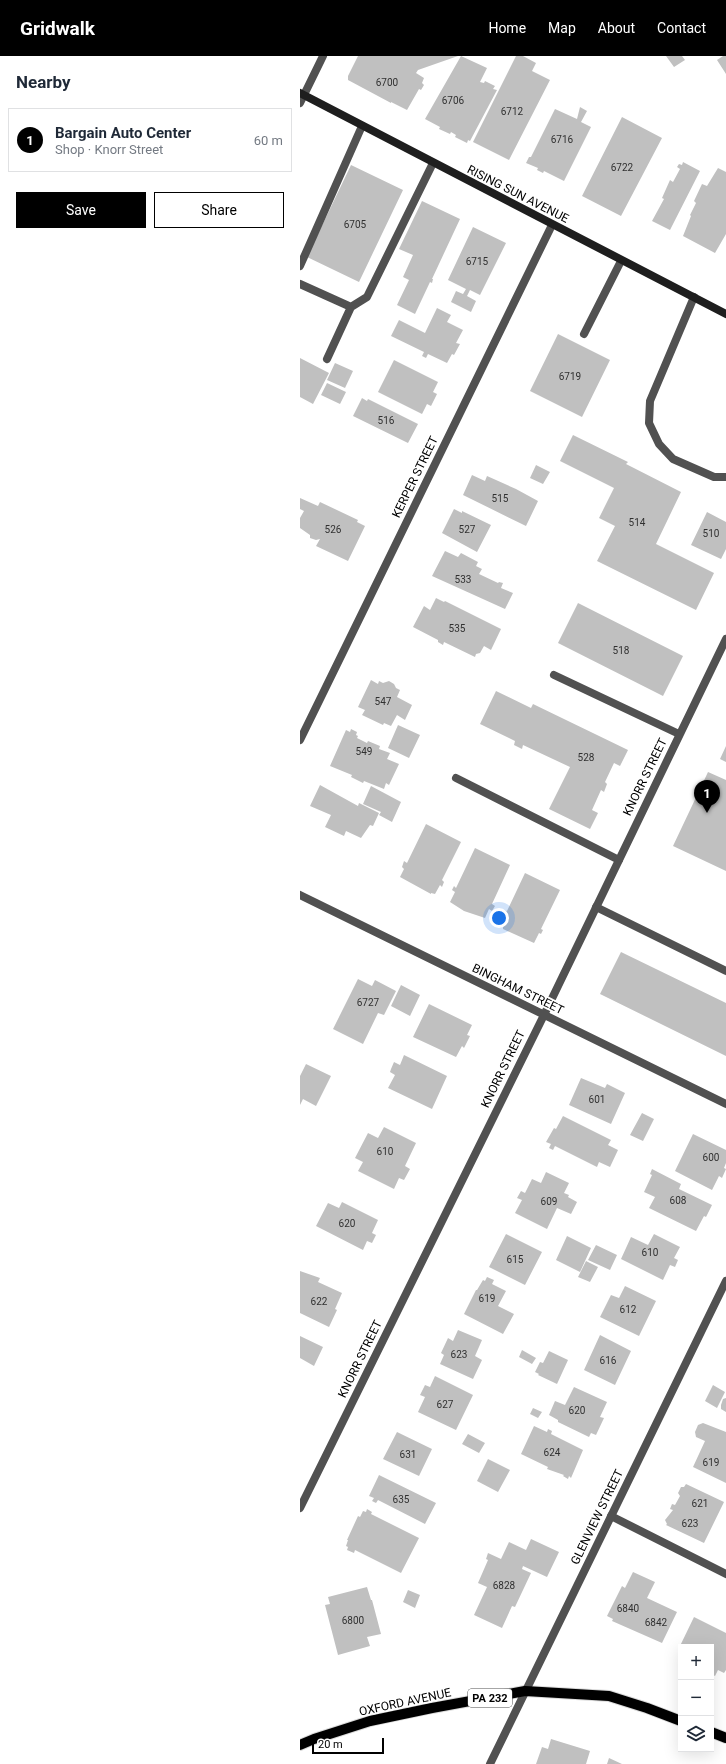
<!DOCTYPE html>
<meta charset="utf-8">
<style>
:root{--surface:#fff;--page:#f6f6f7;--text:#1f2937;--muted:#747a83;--line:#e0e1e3;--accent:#000}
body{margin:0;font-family:Roboto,sans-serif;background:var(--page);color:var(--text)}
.controls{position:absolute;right:12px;bottom:12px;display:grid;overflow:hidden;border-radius:0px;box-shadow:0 4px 16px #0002}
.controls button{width:36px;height:36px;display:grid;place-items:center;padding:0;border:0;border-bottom:1px solid var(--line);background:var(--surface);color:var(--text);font:20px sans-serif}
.scale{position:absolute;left:12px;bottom:10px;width:72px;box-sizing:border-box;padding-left:4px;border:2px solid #000;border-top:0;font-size:11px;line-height:14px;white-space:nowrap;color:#000;-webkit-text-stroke:3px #fff;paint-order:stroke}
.you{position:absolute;left:199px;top:862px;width:14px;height:14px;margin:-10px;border:3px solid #fff;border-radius:50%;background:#1a73e8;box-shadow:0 0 0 6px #1a73e833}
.badge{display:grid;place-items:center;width:26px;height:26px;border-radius:50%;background:var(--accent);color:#fff;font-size:13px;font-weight:700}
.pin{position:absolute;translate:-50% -33px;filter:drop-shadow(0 1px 2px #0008)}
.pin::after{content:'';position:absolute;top:21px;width:14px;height:12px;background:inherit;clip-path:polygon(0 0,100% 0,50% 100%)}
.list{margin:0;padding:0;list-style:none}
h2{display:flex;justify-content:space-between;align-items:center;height:52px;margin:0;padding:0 16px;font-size:17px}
h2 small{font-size:13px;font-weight:400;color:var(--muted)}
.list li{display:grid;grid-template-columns:26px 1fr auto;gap:12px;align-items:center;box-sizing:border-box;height:64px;margin:0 8px 8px;padding:0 8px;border:1px solid var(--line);border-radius:0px}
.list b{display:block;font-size:15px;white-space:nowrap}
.list p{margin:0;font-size:13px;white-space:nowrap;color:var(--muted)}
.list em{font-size:13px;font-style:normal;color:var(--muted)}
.actions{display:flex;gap:8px;padding:12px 16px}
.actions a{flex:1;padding:9px 0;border:1px solid var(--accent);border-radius:0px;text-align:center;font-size:14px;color:var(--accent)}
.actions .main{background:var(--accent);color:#fff}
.icon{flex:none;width:22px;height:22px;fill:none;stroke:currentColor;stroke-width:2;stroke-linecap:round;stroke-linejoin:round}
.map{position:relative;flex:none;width:426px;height:1708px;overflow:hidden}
header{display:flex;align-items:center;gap:24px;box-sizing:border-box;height:56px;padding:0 20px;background:var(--accent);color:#fff}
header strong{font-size:19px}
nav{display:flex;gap:22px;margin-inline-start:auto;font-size:14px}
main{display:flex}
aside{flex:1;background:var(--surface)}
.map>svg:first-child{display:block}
.building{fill:#c0c0c0}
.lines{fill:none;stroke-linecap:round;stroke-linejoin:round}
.primary-casing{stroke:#dbdbdb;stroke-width:12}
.service{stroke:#515151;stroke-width:8}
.minor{stroke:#515151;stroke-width:8}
.secondary{stroke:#1e1e1e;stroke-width:8}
.primary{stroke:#000;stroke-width:10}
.labels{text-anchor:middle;stroke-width:3.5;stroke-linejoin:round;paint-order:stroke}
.number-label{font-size:10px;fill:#303030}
.shield{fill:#fff;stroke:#4c4c4c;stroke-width:1}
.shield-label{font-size:11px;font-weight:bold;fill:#000}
.street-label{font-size:12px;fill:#000;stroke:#fff}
</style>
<header>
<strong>Gridwalk</strong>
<nav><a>Home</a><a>Map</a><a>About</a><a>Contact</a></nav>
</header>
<main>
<aside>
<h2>Nearby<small></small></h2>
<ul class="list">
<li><span class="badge">1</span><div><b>Bargain Auto Center</b><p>Shop · Knorr Street</p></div><em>60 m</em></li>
</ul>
<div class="actions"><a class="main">Save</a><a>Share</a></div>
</aside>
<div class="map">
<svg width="426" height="1708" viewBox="0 0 426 1708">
<rect width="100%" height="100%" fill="#fff"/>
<path class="building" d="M58,0H158L118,14L116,17L124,22L122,27L124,29L121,34L119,33L107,54L91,46V47L48,24V20Z
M161,0L187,12L180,26L184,27L185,25L195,30L193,33L197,34L170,85L168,84L167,87L155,81L156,79L151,76L150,78L139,73L140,71L125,63Z
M216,0H223L236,7L232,15L250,24L209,104L173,86Z
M366,0H382L385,4L374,11Z
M423,0H426V18L417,4Z
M280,51L287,55L281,66L291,71L264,125L244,115L243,117L237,114L238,112L226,107L229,101H231L255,53L277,63Z
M322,61L362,82L321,160L282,140Z
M383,106L400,115L370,174L352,165L364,143L362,142L370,124L373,126L380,113L377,111L379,108L382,109Z
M51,109L103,134L59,226L7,201Z
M418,112L426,116V178L415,197L383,180L391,160L390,159L396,147L394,145L402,128L407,130Z
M122,145L160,163L132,223H133L132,227L130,226L115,258L97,249L109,224L103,221L113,199L99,193Z
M173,171L206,187L180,239L170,234L167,240L176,245L171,256L151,246L156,235L163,238L166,233L148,224Z
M137,252L151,259L147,266L163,274L156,287L160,288L154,299L152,298L147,307L128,298L126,302L122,300L124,296L91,280L99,264L125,277Z
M258,278L310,304L282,361L230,335Z
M0,302L29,317L13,348L0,341Z
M94,304L138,326L133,336L137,338L131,350L127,348L122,358L78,336Z
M35,307L53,315L45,332L27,324Z
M27,327L46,336L40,348L21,339Z
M62,342L67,345L68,343L118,368L108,387L53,360Z
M273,379L328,406L326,408L381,436L356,488L414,517L396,554L297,505L315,470L299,462L314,432L260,405Z
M236,409L250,416L243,428L230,422Z
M172,419L185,425L187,420L216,433L238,445L226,470L163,439Z
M0,442L18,450L20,446L58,464L57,466L65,470L48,505L16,490L20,483L16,484L10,482V479L0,472V462L4,455L0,453Z
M154,453L162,457V455L191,469L177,496L142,477Z
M407,456L426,466V493L421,503L391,489Z
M145,495L158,501L161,497L178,506L176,510L182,513L179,518L198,527L199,526L203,527L201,532L213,537L205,553L132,520Z
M136,542L144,546L145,545L201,573L191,594L184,590L180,597L176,598L175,601L144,586L143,589L138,586V584L113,571L124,550L130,554Z
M278,547L383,600L363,640L258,587Z
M71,624L78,628L79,625L83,627L89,625L94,628L96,632L100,634L97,641L112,649L105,664L97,659L91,670L84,667L83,669L62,659L65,654L58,651Z
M196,635L231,652L233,648L328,694L320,710L314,707L305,726L307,728L304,736L301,734L292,754L298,757L290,773L249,753L270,711L223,689L222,693L214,689L215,685L180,668Z
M98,669L120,679L109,702L88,692Z
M51,673L57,676L56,679L58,680L57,682L67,687L68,685L80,690L79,693L90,697L87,703L99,708L89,729L86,727L84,733L64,725L63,727L51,721L52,719L30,710L46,674L50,676Z
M426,690V706L420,703Z
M408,716L426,724V815L373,790Z
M20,729L58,750L59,747L79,757L73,770L70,769L61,782L46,775L44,780L25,771L31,759L10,750Z
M71,730L101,746L92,766L79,759L81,756L63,748Z
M126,768L161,786L142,824L144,826L142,831L140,829L135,838L131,837V838L100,821L104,813L102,811L104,805L107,807Z
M175,792L210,809L192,848L195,850L192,855L189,853L185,862L164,855L150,846L155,836L152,834L154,830L156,832Z
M225,817L260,834L241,873L243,874L241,878L239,877L234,887L203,873V871L199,869L204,861L200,859L203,854L207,855Z
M321,896L426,947V1000L300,938Z
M58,923L72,930L75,924L96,935L84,959L78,957L63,988L33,973Z
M101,929L120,939L110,960L91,950Z
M129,948L172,969L167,979L170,980L164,992L162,990L156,1001L113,981Z
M104,999L147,1020L132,1053L88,1032L95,1019L90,1016L91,1013L94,1006L100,1009Z
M6,1008L31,1020L16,1050L3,1043L0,1049V1020Z
M281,1022L305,1032L307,1028L325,1037L311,1068L269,1049Z
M342,1057L354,1063L343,1085L330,1079Z
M263,1060L311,1084L308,1089L318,1094L310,1111L299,1106L297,1111L255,1090L253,1094L249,1092L251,1088L246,1086L254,1072L256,1073Z
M84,1071L116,1087L105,1110L110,1113L104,1124L99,1122L94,1133L58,1115L63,1106L55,1102L68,1077L78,1082Z
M393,1078L426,1094V1107L424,1112L426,1113L422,1122L419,1120L412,1134L375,1115Z
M352,1113L381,1128L379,1133L412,1149L406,1161L404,1160L396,1175L349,1152L355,1141L344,1136L352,1119L350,1118Z
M246,1116L269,1127L264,1137L269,1139L268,1141L277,1146L271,1158L257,1152L247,1173L215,1157L222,1144L217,1142L221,1135L225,1137L232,1123L241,1127Z
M42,1146L78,1164L72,1177L76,1179L72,1187L67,1185L63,1194L16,1170L28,1147L39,1152Z
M206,1178L242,1196L225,1229L189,1211Z
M354,1178L380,1191L374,1202L378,1204L375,1211L370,1209L363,1224L321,1203L331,1181L348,1189Z
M267,1180L291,1192L280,1216L256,1204Z
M296,1189L317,1199L310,1214L288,1204Z
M286,1205L298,1211L290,1226L278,1221Z
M0,1215L20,1222L18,1226L42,1237L35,1253L37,1254L29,1271L0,1257Z
M187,1221L194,1224L192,1228L206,1235L198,1250L214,1258L203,1278L164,1258L176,1234H177L183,1224L185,1225Z
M325,1230L356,1245L339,1280L300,1261L311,1239L319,1242Z
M158,1274L182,1284L175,1300L182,1304L173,1323L140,1308L144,1299L141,1297L148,1282L153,1285Z
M300,1279L331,1295L315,1329L284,1314Z
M0,1280L23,1291L14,1310L0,1302Z
M222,1294L236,1302L232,1308L219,1301Z
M249,1295L268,1304L257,1328L238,1319L239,1318L235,1316L240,1306L243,1307Z
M135,1320L173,1339L156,1374L118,1356L125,1341L120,1339L125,1329L130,1331Z
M413,1329L425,1336L417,1352L405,1345Z
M274,1331L307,1346L300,1361L304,1362L296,1379L291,1377L289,1381L258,1366V1364L249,1359L255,1345L265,1349Z
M426,1342V1356L421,1353V1349L423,1343Z
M233,1352L242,1356L238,1362L230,1358Z
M403,1367L426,1376V1427L393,1411L405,1385L396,1381L395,1376L398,1369Z
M234,1370L247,1376L248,1373L252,1375L251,1378L283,1394L271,1422L269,1420L268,1423L263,1420L264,1419L247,1413L248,1411L221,1398Z
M97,1376L132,1393L119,1420L83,1403Z
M168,1378L185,1387L179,1397L162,1388Z
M188,1403L210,1414L198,1436L177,1425Z
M79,1419L136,1447L125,1468L78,1444L76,1447L72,1445L74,1442L69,1440Z
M386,1428L424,1446L404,1487L366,1469L367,1468L365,1464L373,1454L370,1453L372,1448L375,1449L380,1440L378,1437L381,1431H384Z
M67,1453L72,1456L71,1458L119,1482L101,1517L55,1494L54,1497L47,1494L48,1491L46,1490L48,1484H47L58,1460L60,1461L63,1455L66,1456Z
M231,1483L259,1496L247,1521L223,1510L222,1513L231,1517L215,1551L212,1550L202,1572L174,1559L187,1531L178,1527L188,1504L186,1503L188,1497L201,1503L209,1486L226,1494Z
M333,1516L355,1526L347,1542L377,1556L362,1587L312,1565L313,1563L307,1560L322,1530L325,1532Z
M67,1531L71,1544H72L81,1578L67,1581L70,1590L38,1599L25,1549L30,1548L28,1541Z
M108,1534L120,1539L115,1552L103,1546Z
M394,1561L426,1577V1614L424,1617L418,1614L415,1620L411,1618V1591L379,1592Z
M251,1683L290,1695L286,1708H236L242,1691L248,1693Z
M309,1702L322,1708H307Z"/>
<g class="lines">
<g class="primary-casing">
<path id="primary" d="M411,1676L426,1682
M0,1689L14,1683L70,1665L132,1652L225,1635L309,1640L347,1652L381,1665"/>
</g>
<path class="service" d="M0,210L62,70
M0,228L51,251L27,303
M394,241L350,345L349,367L359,388L373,403L414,421H426
M51,251L67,241L133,107
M284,278L321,205
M254,619L379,678
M156,722L319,804
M296,851L426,915
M311,1460L426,1518"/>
<path class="minor" d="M0,47L23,0
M0,684L252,169
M0,839L426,1048
M0,1452L244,959L426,583
M190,1708L426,1225"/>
<path class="secondary" d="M0,37L426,258"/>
<use href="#primary" class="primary"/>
</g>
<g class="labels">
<g class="number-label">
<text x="87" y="30">6700</text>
<text x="153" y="48">6706</text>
<text x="212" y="59">6712</text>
<text x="262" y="87">6716</text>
<text x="322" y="115">6722</text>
<text x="55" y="172">6705</text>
<text x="177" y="209">6715</text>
<text x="270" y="324">6719</text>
<text x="86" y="368">516</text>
<text x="200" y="446">515</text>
<text x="337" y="470">514</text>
<text x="33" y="477">526</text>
<text x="167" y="477">527</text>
<text x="411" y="481">510</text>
<text x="163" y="527">533</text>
<text x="157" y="576">535</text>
<text x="321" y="598">518</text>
<text x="83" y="649">547</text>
<text x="64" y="699">549</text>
<text x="286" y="705">528</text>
<text x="68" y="950">6727</text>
<text x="297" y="1047">601</text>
<text x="85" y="1099">610</text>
<text x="411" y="1105">600</text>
<text x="378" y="1148">608</text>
<text x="249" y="1149">609</text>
<text x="47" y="1171">620</text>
<text x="350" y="1200">610</text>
<text x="215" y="1207">615</text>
<text x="187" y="1246">619</text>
<text x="19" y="1249">622</text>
<text x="328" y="1257">612</text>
<text x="159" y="1302">623</text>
<text x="308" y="1308">616</text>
<text x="145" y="1352">627</text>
<text x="277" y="1358">620</text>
<text x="252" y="1400">624</text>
<text x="108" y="1402">631</text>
<text x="411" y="1410">619</text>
<text x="101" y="1447">635</text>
<text x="400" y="1451">621</text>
<text x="390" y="1471">623</text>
<text x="204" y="1533">6828</text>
<text x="328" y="1556">6840</text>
<text x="53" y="1568">6800</text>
<text x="356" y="1570">6842</text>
</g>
<rect class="shield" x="168" y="1633" width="44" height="18" rx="3"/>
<g class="shield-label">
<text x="190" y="1646">PA 232</text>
</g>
<g class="street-label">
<text transform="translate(218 138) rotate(27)" y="4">RISING SUN AVENUE</text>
<text transform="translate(115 421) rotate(-64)" y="4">KERPER STREET</text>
<text transform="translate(345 721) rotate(-64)" y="4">KNORR STREET</text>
<text transform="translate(218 933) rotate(26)" y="4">BINGHAM STREET</text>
<text transform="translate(203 1013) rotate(-64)" y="4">KNORR STREET</text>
<text transform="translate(60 1303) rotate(-64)" y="4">KNORR STREET</text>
<text transform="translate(297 1461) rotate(-64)" y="4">GLENVIEW STREET</text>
<text transform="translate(105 1646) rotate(-12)" y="4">OXFORD AVENUE</text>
</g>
</g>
</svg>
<div class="controls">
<button>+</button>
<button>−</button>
<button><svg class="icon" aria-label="layers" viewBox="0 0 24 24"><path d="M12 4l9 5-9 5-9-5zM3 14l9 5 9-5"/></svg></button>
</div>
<div class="scale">20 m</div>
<div class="you"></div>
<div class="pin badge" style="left:407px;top:757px">1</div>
</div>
</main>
